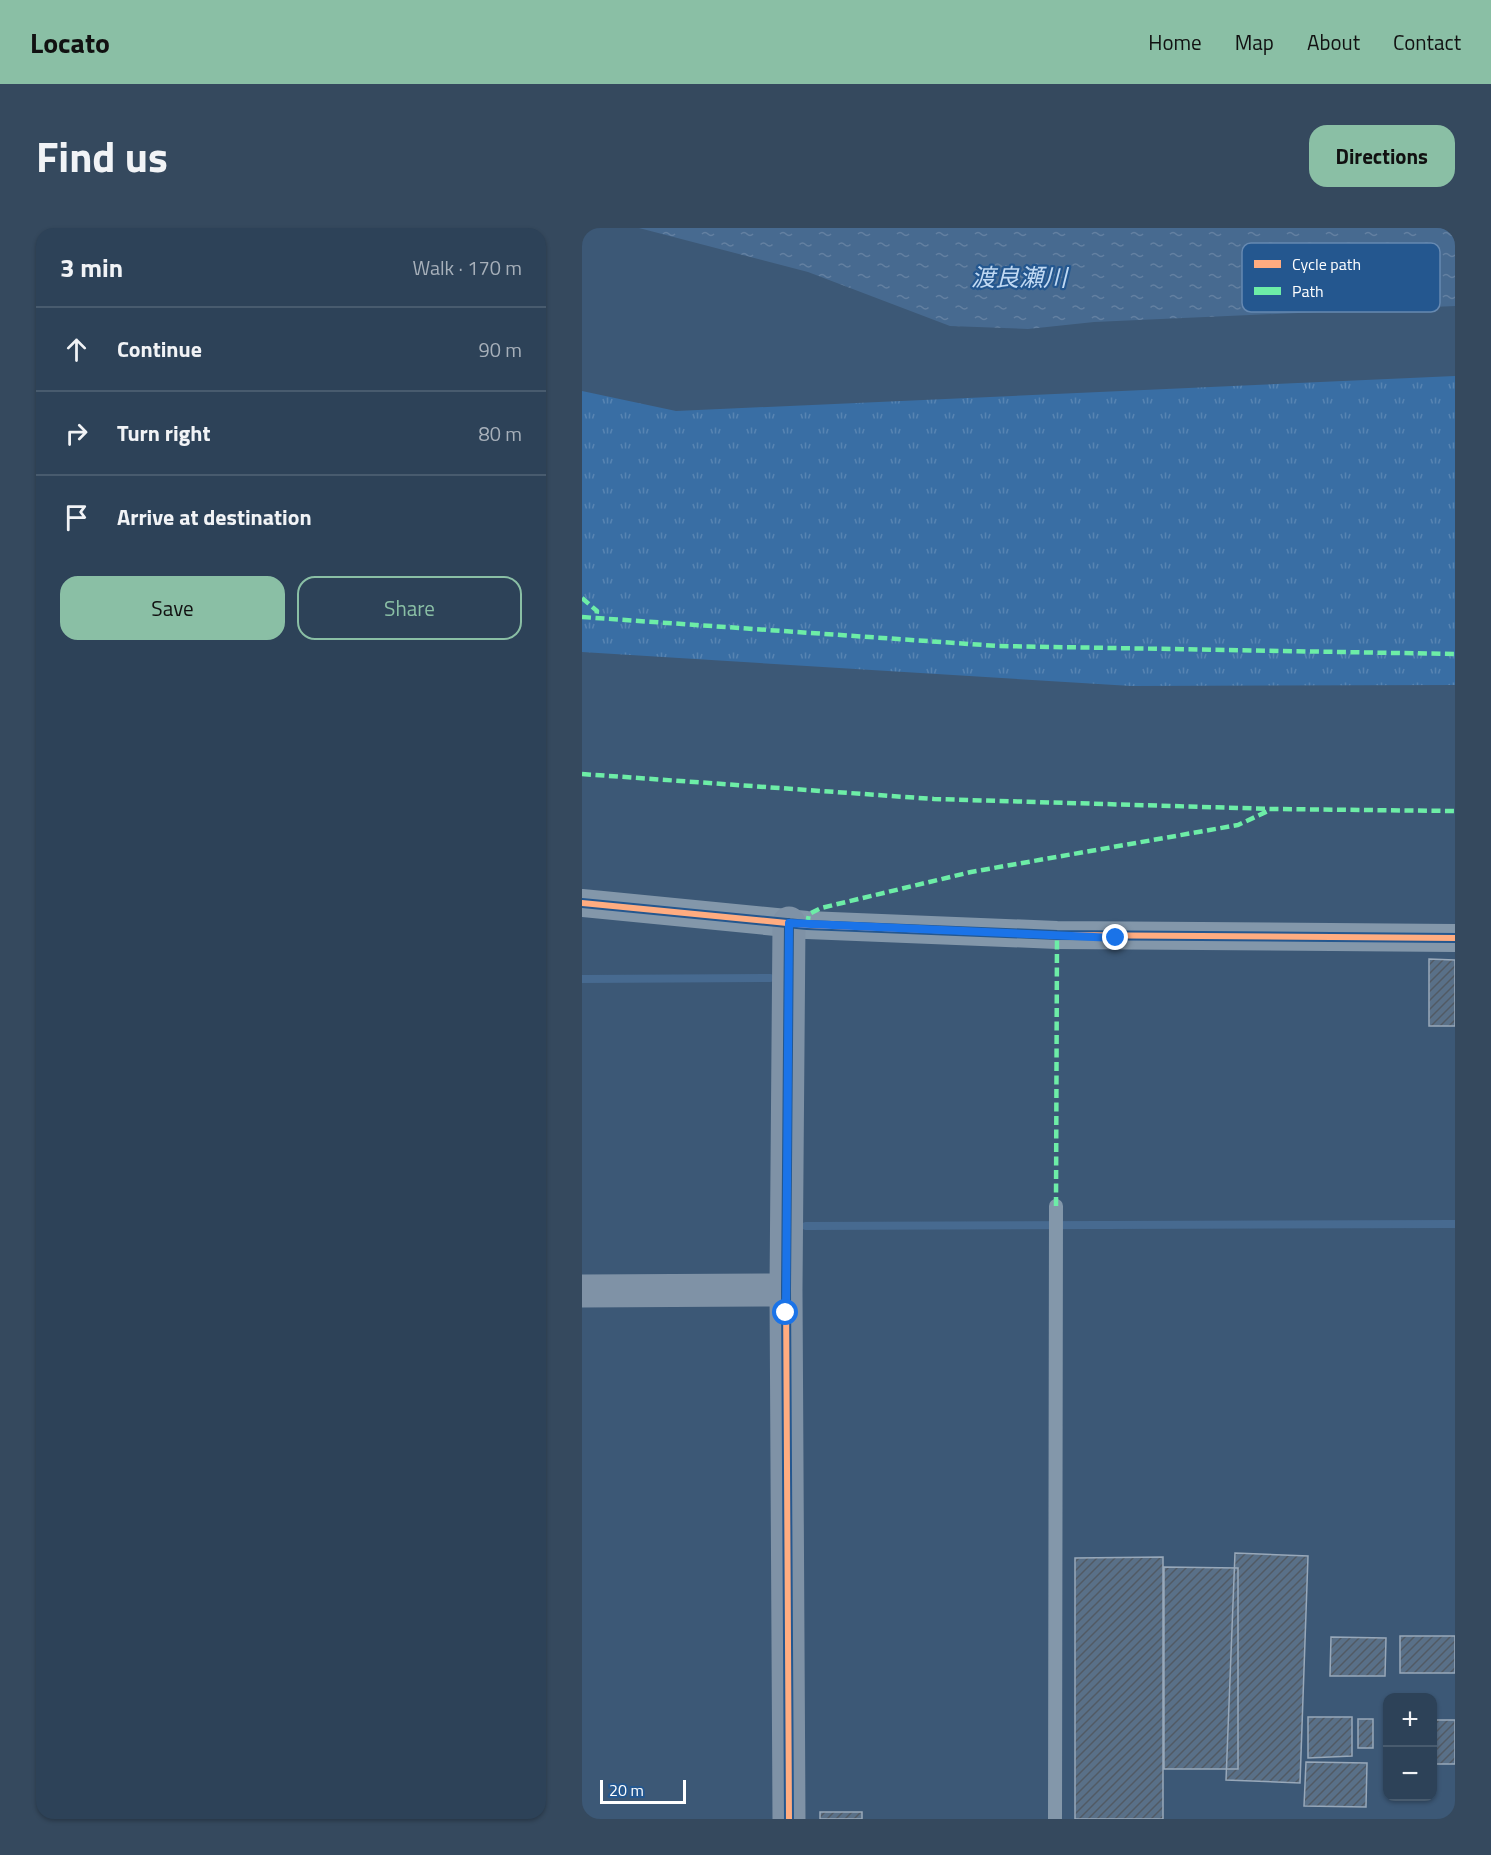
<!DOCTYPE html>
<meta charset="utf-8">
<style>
:root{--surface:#2d4258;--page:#35495e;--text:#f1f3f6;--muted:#a7b0ba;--line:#485b6e;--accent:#8abfa5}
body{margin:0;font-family:"Titillium Web","Noto Sans JP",sans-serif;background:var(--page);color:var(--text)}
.controls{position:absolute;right:18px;bottom:18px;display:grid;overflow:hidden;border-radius:12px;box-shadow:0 2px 4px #0004}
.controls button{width:54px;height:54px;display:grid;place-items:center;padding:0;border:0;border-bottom:2px solid var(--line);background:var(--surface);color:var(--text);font:30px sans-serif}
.scale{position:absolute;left:18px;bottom:15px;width:86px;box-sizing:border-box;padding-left:6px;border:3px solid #fff;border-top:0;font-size:16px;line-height:21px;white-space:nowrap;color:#fff;-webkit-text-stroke:4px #24578f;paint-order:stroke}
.stop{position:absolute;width:18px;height:18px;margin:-14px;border:4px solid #1a73e8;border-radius:50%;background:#fff}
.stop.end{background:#1a73e8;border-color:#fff;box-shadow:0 2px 6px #0008}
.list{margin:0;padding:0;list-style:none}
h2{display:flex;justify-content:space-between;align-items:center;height:78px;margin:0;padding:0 24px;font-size:26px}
h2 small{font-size:20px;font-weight:400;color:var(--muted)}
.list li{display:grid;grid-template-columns:39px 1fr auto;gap:18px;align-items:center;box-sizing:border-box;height:84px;padding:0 24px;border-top:2px solid var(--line)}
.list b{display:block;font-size:22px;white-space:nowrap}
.list em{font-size:20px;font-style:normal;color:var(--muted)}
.actions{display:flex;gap:12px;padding:18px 24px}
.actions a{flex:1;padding:14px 0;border:2px solid var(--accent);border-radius:18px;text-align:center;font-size:21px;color:var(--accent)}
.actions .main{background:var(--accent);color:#111}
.icon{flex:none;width:33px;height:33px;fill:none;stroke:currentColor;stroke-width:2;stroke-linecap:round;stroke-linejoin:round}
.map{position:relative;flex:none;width:873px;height:1591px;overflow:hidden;border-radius:18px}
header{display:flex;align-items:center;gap:36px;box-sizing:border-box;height:84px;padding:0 30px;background:var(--accent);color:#111}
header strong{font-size:28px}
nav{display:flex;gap:33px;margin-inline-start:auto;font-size:21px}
.intro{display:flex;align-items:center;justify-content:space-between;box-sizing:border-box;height:144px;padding:0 36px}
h1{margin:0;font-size:42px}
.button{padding:15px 27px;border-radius:18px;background:var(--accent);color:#111;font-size:21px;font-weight:700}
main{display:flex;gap:36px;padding:0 36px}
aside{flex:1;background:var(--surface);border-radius:18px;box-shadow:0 2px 4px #0004}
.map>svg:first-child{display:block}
.grass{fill:url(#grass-tufts)}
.water{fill:url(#water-ripples)}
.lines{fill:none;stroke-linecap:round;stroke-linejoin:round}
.stream{stroke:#476a90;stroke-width:8}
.building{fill:url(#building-hatch);stroke:#98a8b9;stroke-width:1.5}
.lane{stroke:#8397aa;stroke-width:14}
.street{stroke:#8397aa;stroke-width:28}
.secondary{stroke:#7f92a6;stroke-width:33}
.quiet{stroke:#6deda7;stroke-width:4.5;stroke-dasharray:9 4.5;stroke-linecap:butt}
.cycleway-casing{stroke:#24578f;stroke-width:10}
.cycleway{stroke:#ffac80;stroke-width:6}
.route{stroke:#1a73e8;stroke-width:8}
.labels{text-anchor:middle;stroke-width:4.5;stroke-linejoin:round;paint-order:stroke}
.water-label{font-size:24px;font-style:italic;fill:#c0d9f3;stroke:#24578f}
.key{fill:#24578f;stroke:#6689b1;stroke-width:1.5}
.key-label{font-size:16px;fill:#fff}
</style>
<header>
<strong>Locato</strong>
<nav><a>Home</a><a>Map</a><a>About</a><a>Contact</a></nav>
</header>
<div class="intro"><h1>Find us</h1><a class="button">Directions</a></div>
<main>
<aside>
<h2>3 min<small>Walk · 170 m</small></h2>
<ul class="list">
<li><svg class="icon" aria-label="ahead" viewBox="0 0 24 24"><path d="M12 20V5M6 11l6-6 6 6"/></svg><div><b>Continue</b></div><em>90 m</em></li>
<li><svg class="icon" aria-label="right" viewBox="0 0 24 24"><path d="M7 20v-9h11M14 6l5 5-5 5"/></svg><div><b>Turn right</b></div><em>80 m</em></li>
<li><svg class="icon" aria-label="arrive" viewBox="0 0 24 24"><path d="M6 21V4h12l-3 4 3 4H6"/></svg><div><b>Arrive at destination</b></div></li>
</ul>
<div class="actions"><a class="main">Save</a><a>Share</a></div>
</aside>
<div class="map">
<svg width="873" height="1591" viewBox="0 0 873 1591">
<defs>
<pattern id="grass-tufts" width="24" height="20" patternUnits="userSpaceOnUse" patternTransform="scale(1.5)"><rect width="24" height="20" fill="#396ea4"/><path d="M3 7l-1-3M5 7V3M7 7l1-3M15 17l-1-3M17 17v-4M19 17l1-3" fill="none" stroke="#5784b2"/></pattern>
<pattern id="water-ripples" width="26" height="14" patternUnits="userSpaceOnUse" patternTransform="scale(1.5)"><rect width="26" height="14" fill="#476a90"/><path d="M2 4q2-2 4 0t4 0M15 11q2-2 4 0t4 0" fill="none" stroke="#6380a1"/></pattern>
<pattern id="building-hatch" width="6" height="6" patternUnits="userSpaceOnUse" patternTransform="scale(1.5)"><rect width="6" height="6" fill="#597088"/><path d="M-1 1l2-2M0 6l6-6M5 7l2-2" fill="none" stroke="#515a64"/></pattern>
</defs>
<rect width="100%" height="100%" fill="#3c5876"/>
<path class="grass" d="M873,148V457L549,458L0,424V163L94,183Z"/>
<path class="water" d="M57,0H873V78L512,94L446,101L368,98L226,44Z"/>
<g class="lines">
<path class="stream" d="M0,751L188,750
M224,998L873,996"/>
</g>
<path class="building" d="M847,731L873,732V798H847Z
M653,1325L726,1328L718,1555L644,1552Z
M581,1329V1591H493V1330Z
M582,1339L656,1340V1541H582Z
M818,1408H873V1445H818Z
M749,1409L804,1410L803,1448H748Z
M726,1489H770V1528L726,1530Z
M776,1491H791V1520H776Z
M850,1492H873V1536H850Z
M724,1534L785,1535L784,1579L722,1578Z
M238,1584H280V1591H238Z"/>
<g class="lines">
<path class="lane" d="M473,1591L474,978"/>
<path class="street" d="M0,675L225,697L475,707L873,710"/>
<path class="secondary" d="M207,695L204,1062L207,1591
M0,1063L204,1062"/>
<path class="quiet" d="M0,370L15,383L14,390
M0,389L416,418L873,426
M0,546L352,571L691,581L873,583
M225,697L227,686L239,680L389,644L656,597L688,582
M474,978L475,707"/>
<g class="cycleway-casing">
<path id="cycleway" d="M0,675L225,697L475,707L873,710
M207,695L204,1062L207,1591"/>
</g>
<use href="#cycleway" class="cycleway"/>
</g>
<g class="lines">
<path class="route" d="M204,1085L207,695L534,710"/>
</g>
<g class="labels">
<g class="water-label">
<text x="437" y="58">渡良瀬川</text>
</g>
</g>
<rect x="660" y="15" width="198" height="69" rx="9" class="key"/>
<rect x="672" y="32" width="27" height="8" fill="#ffac80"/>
<rect x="672" y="59" width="27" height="8" fill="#6deda7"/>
<g class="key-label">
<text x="710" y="42">Cycle path</text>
<text x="710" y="69">Path</text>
</g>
</svg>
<div class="controls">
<button>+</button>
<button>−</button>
</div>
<div class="scale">20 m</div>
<div class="stop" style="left:204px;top:1085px"></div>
<div class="stop end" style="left:534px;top:710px"></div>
</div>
</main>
